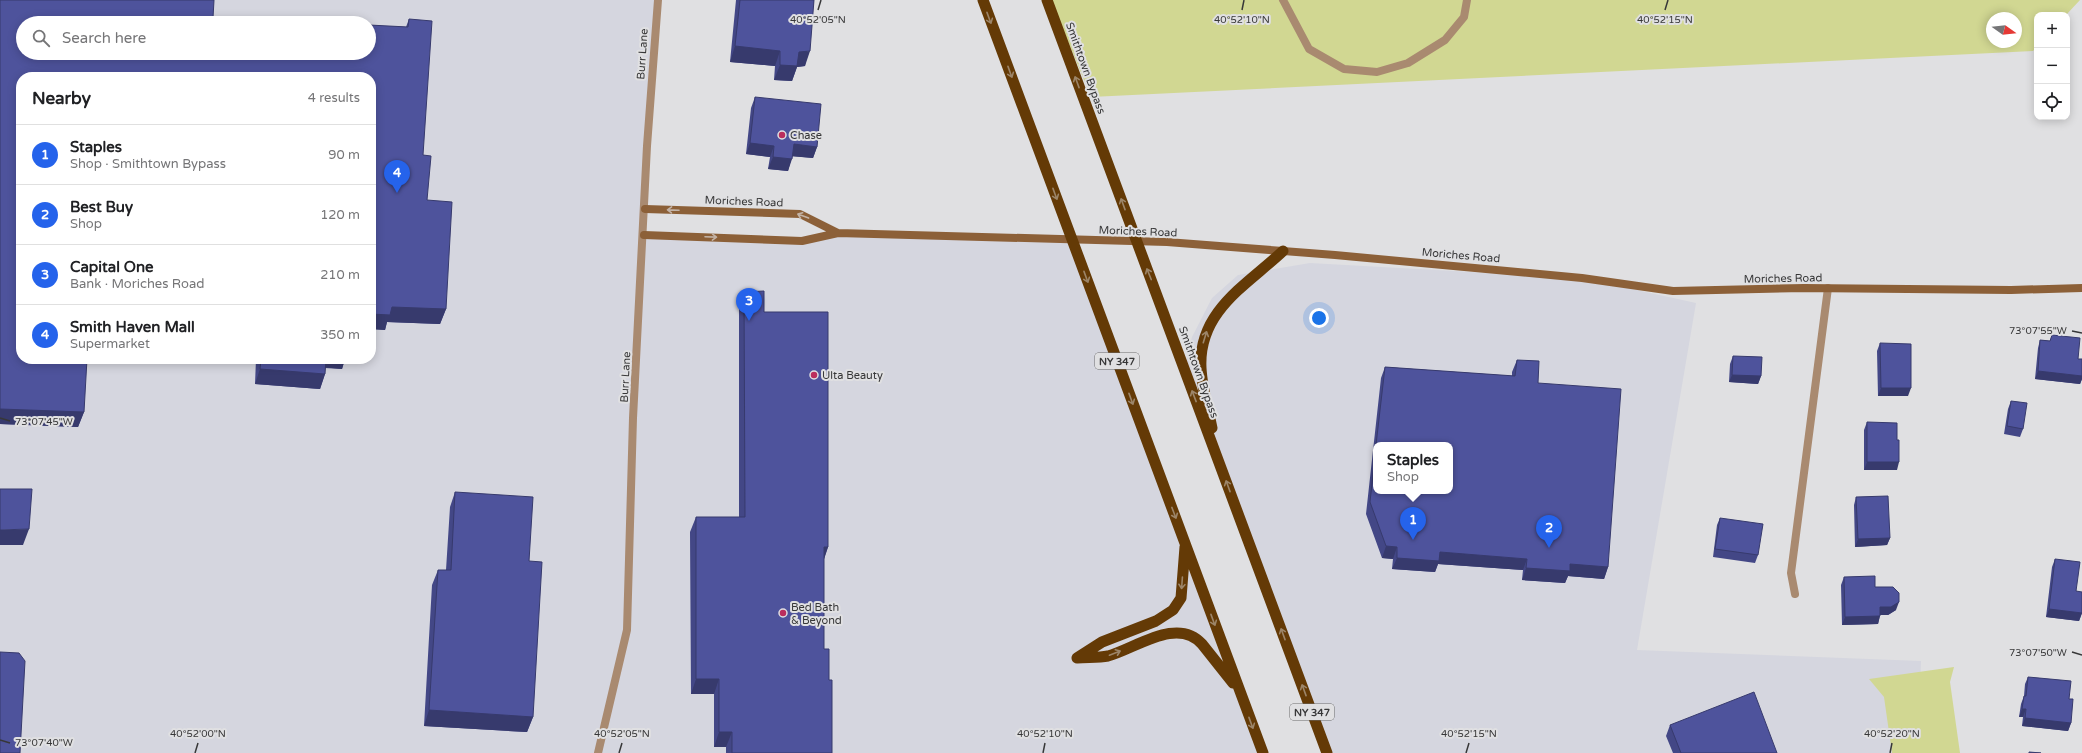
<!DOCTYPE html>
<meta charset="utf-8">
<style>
:root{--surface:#fff;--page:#f6f6f6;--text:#202124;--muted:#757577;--line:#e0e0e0;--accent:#2563eb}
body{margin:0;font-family:"Varela Round",sans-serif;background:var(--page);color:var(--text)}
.controls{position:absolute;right:12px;top:12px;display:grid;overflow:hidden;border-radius:8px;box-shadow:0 2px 10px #0003}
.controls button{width:36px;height:36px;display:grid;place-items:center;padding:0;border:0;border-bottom:1px solid var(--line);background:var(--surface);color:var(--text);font:20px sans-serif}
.compass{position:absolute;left:1986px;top:12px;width:36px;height:36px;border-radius:50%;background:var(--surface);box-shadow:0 2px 10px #0003;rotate:105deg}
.you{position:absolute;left:1319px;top:318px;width:14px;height:14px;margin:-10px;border:3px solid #fff;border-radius:50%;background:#1a73e8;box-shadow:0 0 0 6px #1a73e833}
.badge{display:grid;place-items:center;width:26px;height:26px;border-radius:50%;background:var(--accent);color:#fff;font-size:13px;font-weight:700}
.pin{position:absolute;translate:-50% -33px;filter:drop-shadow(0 1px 2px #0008)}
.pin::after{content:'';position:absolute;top:21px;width:14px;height:12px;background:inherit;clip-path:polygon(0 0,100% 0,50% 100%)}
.popup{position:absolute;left:1373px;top:442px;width:80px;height:52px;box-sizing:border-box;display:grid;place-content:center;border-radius:8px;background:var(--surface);filter:drop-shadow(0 1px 3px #0005);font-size:13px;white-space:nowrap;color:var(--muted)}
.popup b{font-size:15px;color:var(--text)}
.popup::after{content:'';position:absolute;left:50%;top:100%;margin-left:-8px;border:8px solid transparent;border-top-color:var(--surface)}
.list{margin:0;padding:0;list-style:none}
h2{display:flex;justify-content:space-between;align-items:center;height:52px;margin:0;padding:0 16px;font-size:17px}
h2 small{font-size:13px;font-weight:400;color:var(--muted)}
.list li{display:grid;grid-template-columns:26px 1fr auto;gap:12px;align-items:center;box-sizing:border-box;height:60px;padding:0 16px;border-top:1px solid var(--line)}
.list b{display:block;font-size:15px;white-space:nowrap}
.list p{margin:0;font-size:13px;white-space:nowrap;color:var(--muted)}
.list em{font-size:13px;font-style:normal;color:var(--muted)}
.icon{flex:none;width:22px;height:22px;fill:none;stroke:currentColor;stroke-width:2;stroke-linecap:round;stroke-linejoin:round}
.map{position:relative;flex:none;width:2082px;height:753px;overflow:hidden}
.search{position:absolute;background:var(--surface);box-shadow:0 2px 10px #0003;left:16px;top:16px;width:360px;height:44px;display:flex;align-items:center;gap:10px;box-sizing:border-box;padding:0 14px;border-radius:22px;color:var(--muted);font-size:15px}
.panel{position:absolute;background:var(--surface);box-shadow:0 2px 10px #0003;left:16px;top:72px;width:360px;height:292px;border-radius:16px}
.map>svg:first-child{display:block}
.built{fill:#d5d6df;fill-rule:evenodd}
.green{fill:#d1d792;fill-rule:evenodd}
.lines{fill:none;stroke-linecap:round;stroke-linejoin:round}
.minor{stroke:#a98a70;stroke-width:8}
.secondary{stroke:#8c6038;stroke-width:8}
.trunk{stroke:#643a06;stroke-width:11}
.wall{fill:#434786}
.shaded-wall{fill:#373a6d}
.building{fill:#4e539c;stroke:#373a6d}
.oneway{stroke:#9c8569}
.oneway2{stroke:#c3b3a6}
.ticks{fill:none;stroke:#373738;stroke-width:1.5}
.poi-dot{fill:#bb2d5d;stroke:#e0e0e2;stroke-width:1.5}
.labels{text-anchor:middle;stroke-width:4;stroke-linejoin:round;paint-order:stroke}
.shield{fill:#e0e0e2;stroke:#6a6a6b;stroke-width:1}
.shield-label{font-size:10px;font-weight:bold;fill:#373738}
.street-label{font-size:11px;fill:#373738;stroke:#e0e0e2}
.poi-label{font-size:11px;fill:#373738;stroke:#e0e0e2;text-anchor:start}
.ticks-label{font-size:10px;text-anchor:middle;fill:#373738;stroke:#e0e0e2;stroke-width:4;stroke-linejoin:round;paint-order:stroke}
</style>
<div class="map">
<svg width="2082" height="753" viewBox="0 0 2082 753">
<rect width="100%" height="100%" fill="#e0e0e2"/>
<path class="built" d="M0,0H658L644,235L802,241L838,233L1072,240L1262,753H0ZM23,23H369V53H23ZM21,77H371V359H21Z
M1310,263L1582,278L1696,303L1637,650L1921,661L1918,753H1327L1184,370L1192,337L1212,298L1238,275ZM1376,445H1450V491H1376Z"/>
<path class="green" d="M1051,0H2080L2066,15H2037V47L2033,51L1091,97ZM1992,18H2016V42H1992Z
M1954,667L1950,682L1960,753H1892L1884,697L1869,679Z"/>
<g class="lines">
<path class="minor" d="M1283,0L1309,49L1344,69L1377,72L1408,63L1445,40L1464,17L1467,0
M1795,594L1791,573L1828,288
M598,753L627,630L633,418L647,146L658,0"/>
<path class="secondary" d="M645,209L800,214L838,233
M644,235L802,241L838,233L1167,242L1335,255L1582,278L1673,291L1804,288L2011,290L2082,288"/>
<path class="trunk" d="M983,0L1263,753
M1047,0L1327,753
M1212,428C1208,408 1202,388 1201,368C1198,311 1247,285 1283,251
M1077,658C1087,657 1098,658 1108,656C1135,649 1177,616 1202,644L1233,683
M1077,658L1102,642L1156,621L1173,610L1181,598L1185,547"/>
</g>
<path class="wall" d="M0,0L213,18L406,27L409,19L427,200L446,309L440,324L387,322L385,330L371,329V77H21L84,412L78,427L0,424Z
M736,0H814L805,66L797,67L792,81L774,80L775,66L730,62Z
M755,97L817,147L813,158L792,156L788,171L768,169L770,157L746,154L751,108Z
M744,292L764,312L828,547L824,559V649L829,680L832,753H726V747H714V694H691L690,532L696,517H739V307Z
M2052,335L2078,359H2082V379L2080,384L2035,379L2038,348L2040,340L2050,341Z
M1880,343L1908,396H1878L1877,351Z
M1733,356L1761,376L1758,384L1729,382L1730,364Z
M256,359H345L342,369L325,368V374L320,389L255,384Z
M1517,360L1538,383L1608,567L1604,579L1568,576L1565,583L1522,580L1523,570L1438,564L1435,572L1392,569L1393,559L1382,558L1366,514L1381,378L1385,367L1512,376V372Z
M2011,401L2023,429L2020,437L2004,434L2008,409Z
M1867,422L1897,470H1864V430Z
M455,492L529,561L533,717L527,732L424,726L432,585L438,570H446L450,507Z
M1856,497L1890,538L1887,545L1855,547L1854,505Z
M1720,518L1758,555L1755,563L1713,557L1717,525Z
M2055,559L2076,591L2082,613L2079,621L2046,617L2052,567Z
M1844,577L1875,587L1896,610L1888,615H1880L1878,624L1842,625L1841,585Z
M2028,677L2069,699L2071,723L2068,731L2022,726L2023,717H2019L2021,704L2024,696L2025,684Z
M1670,725L1777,753H1673L1666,736Z"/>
<path class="shaded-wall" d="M735,46L780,51L775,66L730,62Z
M810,51L805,66L797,67L792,81L774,80L780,65L799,52Z
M750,143L774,146L770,157L746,154Z
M794,144L817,147L813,158L789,156Z
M773,157L792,159L788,171L768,169Z
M392,307L446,309L440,324L387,322L385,330L371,329V314Z
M324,359H345L342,369L321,367Z
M260,369L325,374L320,389L255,384Z
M2038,371L2082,376V379L2080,384L2035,379Z
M1732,375L1761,376L1758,384L1729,382Z
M1881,388H1911L1908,396H1878Z
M0,409L84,412L78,427L0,424Z
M1867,462H1899L1897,470H1864Z
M29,529L23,545H0V530Z
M1890,538L1887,545L1855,547L1858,539Z
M1386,546L1397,547L1393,559L1382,558Z
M824,547H828L823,562Z
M1440,552L1527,559L1523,570L1438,564L1435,572L1392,569L1397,558Z
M1570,564L1608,567L1604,579L1568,576L1565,583L1522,580L1526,568Z
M1899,602L1896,610L1888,615H1877L1880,607Z
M2049,609L2082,613L2079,621L2046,617Z
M1880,616L1878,624L1842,625L1845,617Z
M696,679H719L714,694H691Z
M2022,709H2026L2023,717H2019Z
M429,710L533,717L527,732L424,726Z
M2025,718L2071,723L2068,731L2022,726Z
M719,732H732L726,747H714Z"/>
<path class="building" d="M0,0H214L213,18L315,23H23V53H369V25L408,27L409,19L432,21L423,155L431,156L427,200L452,202L446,309L392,307L390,315L371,314V77H21V359H87L84,412L0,409Z
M740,0H814L810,51L799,52L797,66L780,65V51L735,46Z
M755,97L821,104L817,147L794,144L792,159L773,157L774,146L750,143Z
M764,291V312H828V547H824V649H829V680H832V753H732V732H719V679H696V517H745L744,292Z
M2052,335L2080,338L2078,359H2082V376L2038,371L2040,340L2050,341Z
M1880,343L1911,344V388H1881Z
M1733,356L1762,357L1761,376L1732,375Z
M261,359H326L325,374L260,369Z
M1517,360L1539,361L1538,383L1621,389L1608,567L1570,564V571L1526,568L1527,559L1440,552L1439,561L1397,558V547L1386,546L1370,502L1376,448V491H1450V445H1376L1385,367L1515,376Z
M2011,401L2027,403L2023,429L2007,426Z
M1867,422L1897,423V440H1899V462H1867Z
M0,489H32L29,529L0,530Z
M455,492L533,497L529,561L542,562L533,717L429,710L438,570H451Z
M1888,496L1890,538L1858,539L1856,497Z
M1720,518L1763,524L1758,555L1715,549Z
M2055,559L2080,562L2076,591L2082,592V613L2049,609Z
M1875,576V587H1893L1899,593V602L1891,607H1880V616L1845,617L1844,577Z
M0,652L19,653L25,661L20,753H0Z
M2028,677L2071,681L2069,699H2073L2071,723L2025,718L2026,709H2022L2024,696H2026Z
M1754,692L1777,753H1681L1670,725Z
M2029,752L2041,753H2029Z"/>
<defs><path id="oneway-shaft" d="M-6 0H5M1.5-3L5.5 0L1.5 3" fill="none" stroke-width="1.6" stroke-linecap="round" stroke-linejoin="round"/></defs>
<g class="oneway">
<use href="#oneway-shaft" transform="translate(989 18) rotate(70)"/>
<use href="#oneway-shaft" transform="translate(1010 72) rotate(70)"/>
<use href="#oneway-shaft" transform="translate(1077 82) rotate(-110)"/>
<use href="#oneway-shaft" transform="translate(1055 194) rotate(70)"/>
<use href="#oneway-shaft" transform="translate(1123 204) rotate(-110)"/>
<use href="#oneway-shaft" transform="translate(1149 274) rotate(-112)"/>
<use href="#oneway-shaft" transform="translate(1086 277) rotate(70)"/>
<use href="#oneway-shaft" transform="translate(1205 337) rotate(-73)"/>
<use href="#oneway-shaft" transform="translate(1194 396) rotate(-111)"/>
<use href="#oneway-shaft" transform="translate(1131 399) rotate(70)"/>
<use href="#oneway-shaft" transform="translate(1228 486) rotate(-110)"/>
<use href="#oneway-shaft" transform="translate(1174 513) rotate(69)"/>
<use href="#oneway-shaft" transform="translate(1182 583) rotate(94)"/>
<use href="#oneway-shaft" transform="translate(1213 620) rotate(70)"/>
<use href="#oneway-shaft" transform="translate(1283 634) rotate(-110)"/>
<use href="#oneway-shaft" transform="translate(1115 653) rotate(-21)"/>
<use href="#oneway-shaft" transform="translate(1304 690) rotate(-110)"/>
<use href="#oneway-shaft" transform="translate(1251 723) rotate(70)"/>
</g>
<g class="oneway2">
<use href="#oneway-shaft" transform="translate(673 210) rotate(-178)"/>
<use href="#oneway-shaft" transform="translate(803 216) rotate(-160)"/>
<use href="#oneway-shaft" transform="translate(711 237) rotate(2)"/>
</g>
<path class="ticks" d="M818,10L821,0M1242,10L1244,0M1665,10L1668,0M2072,331L2082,333M0,418L10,421M2072,652L2082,655M0,740L10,743M195,753L198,743M619,753L622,743M1043,753L1045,743M1466,753L1469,743M1890,753L1892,743"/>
<g class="poi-dot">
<circle cx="782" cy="135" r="4"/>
<circle cx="814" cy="375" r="4"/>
<circle cx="783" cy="613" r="4"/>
</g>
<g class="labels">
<g class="shield">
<rect x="1095" y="353" width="44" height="16" rx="3"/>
<rect x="1290" y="704" width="44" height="16" rx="3"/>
</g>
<g class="shield-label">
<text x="1117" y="365">NY 347</text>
<text x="1312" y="716">NY 347</text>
</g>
<g class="street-label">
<text transform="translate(642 54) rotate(-86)" y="4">Burr Lane</text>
<text transform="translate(1086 68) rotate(70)" y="4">Smithtown Bypass</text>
<text transform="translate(744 201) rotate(2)" y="4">Moriches Road</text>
<text transform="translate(1138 231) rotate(2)" y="4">Moriches Road</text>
<text transform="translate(1461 255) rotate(5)" y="4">Moriches Road</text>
<text transform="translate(1783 278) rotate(-1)" y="4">Moriches Road</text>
<text transform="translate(1199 372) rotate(70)" y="4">Smithtown Bypass</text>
<text transform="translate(625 377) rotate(-87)" y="4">Burr Lane</text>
</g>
<g class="poi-label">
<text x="790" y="139">Chase</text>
<text x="822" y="379">Ulta Beauty</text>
<text x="791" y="611">Bed Bath<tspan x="791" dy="13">&amp; Beyond</tspan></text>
</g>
</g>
<g class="ticks-label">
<text x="818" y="23">40°52'05"N</text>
<text x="1242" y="23">40°52'10"N</text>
<text x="1665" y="23">40°52'15"N</text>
<text x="2038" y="334">73°07'55"W</text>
<text x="44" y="425">73°07'45"W</text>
<text x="2038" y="656">73°07'50"W</text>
<text x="198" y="737">40°52'00"N</text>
<text x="622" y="737">40°52'05"N</text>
<text x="1045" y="737">40°52'10"N</text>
<text x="1469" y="737">40°52'15"N</text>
<text x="1892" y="737">40°52'20"N</text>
<text x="44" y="746">73°07'40"W</text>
</g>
</svg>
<div class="controls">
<button>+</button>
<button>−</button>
<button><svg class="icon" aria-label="locate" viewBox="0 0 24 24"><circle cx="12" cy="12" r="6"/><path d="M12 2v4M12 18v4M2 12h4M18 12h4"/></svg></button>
</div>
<svg class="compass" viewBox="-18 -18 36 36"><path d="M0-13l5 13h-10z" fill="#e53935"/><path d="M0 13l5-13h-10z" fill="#757577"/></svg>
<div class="you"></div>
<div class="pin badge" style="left:1413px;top:540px">1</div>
<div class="popup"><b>Staples</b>Shop</div>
<div class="pin badge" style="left:1549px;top:548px">2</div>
<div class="pin badge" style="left:749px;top:321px">3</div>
<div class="pin badge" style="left:397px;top:193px">4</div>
<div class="search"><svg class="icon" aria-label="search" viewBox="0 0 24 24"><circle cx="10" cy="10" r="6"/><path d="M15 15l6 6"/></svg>Search here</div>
<section class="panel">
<h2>Nearby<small>4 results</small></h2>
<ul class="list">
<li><span class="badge">1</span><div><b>Staples</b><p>Shop · Smithtown Bypass</p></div><em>90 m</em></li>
<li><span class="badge">2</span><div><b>Best Buy</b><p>Shop</p></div><em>120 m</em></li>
<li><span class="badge">3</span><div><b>Capital One</b><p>Bank · Moriches Road</p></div><em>210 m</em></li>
<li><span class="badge">4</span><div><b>Smith Haven Mall</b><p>Supermarket</p></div><em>350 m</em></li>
</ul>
</section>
</div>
